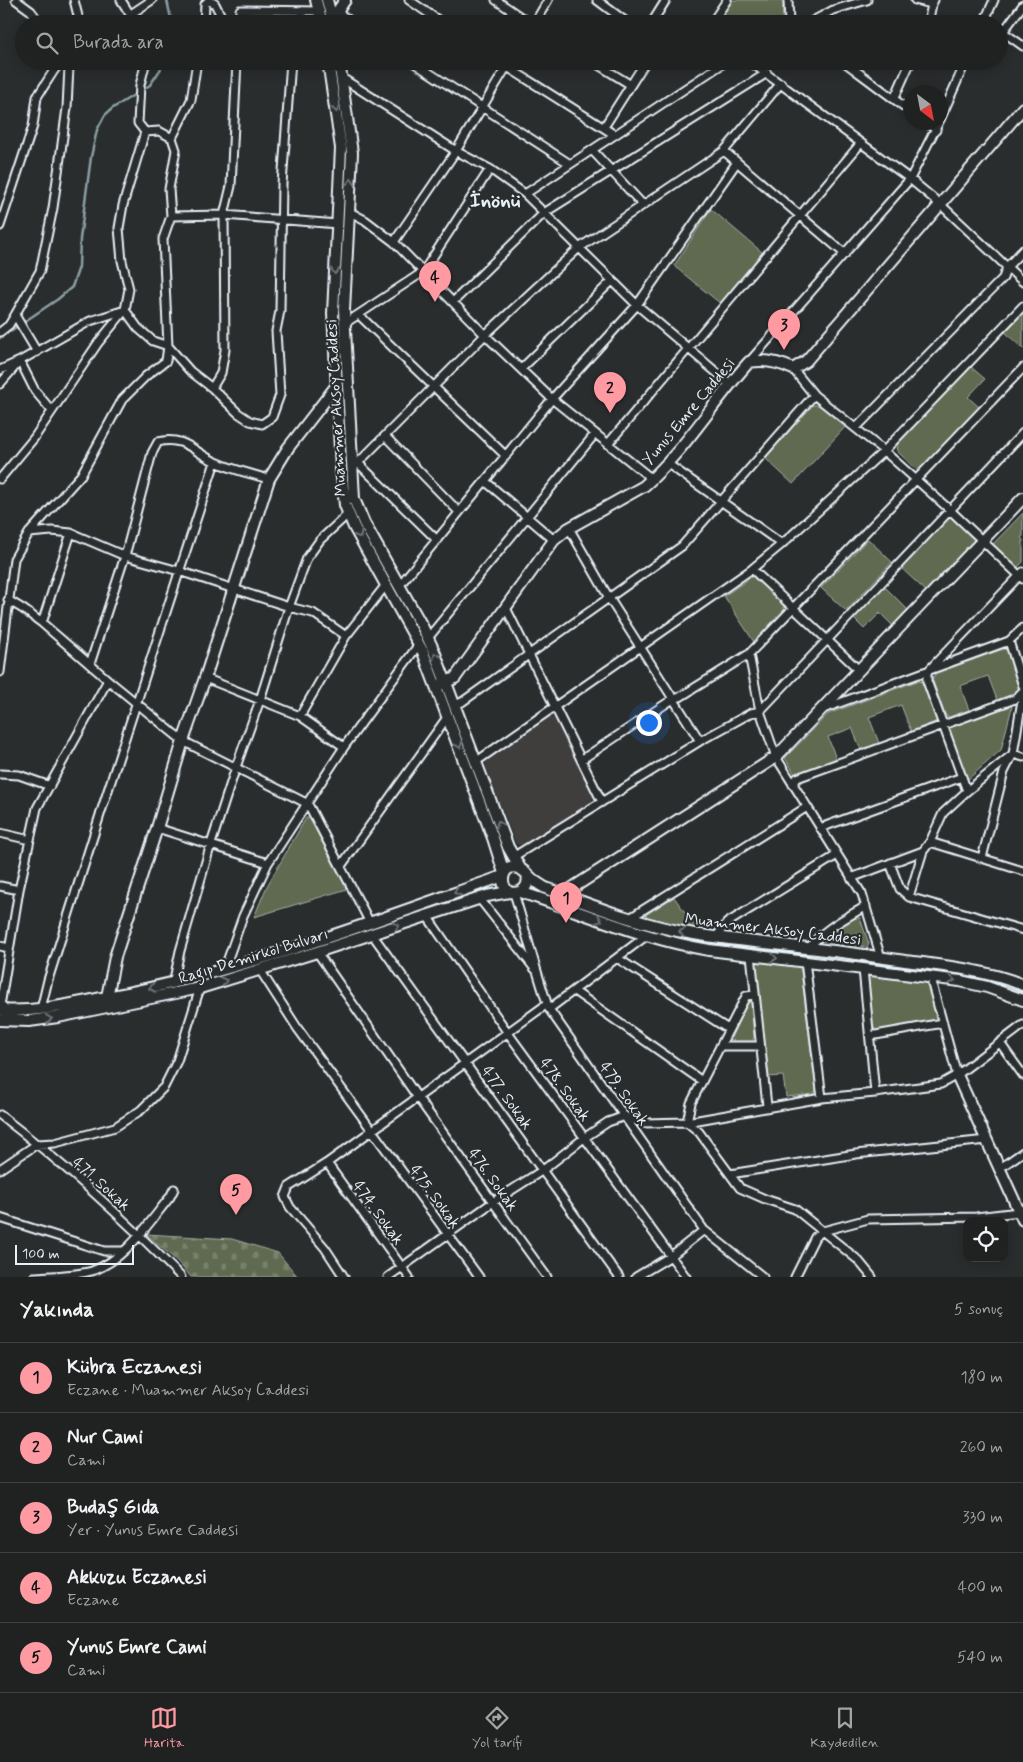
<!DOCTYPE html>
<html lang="tr">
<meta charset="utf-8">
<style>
:root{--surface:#202222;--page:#2d2f2f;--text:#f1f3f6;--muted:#a2a4a5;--line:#3d3f40;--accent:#ff9aa2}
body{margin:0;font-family:Mynerve,sans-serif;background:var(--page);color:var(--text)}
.controls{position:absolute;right:15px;bottom:15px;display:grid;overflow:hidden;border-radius:10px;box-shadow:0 2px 12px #0003}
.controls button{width:45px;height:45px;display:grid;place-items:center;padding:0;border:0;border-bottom:1px solid var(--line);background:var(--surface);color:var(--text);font:25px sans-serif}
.compass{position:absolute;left:903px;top:85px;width:45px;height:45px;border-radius:50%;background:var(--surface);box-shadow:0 2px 12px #0003;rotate:148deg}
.scale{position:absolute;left:15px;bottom:12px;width:119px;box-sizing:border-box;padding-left:5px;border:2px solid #e8f1f8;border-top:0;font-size:14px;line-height:18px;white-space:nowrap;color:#e8f1f8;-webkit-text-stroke:4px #2a2d2e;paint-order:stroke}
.you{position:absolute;left:648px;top:722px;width:18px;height:18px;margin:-12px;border:4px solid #fff;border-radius:50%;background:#1a73e8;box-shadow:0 0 0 8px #1a73e833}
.badge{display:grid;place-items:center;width:32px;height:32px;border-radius:50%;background:var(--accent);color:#111;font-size:16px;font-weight:700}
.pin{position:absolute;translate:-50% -41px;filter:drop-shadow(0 1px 2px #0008)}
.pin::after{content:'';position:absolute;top:26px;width:18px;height:15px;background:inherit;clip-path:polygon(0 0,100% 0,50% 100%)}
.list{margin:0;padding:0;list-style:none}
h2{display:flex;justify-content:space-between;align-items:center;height:65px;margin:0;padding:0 20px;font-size:21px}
h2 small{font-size:16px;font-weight:400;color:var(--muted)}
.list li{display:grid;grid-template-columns:32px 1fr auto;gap:15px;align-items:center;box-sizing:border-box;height:70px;padding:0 20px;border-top:1px solid var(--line)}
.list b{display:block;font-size:19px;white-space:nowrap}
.list p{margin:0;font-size:16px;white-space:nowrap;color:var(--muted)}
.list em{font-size:16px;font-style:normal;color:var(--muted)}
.icon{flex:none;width:28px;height:28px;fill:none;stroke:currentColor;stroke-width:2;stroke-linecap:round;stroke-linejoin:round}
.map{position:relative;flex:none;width:1023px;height:1277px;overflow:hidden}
.search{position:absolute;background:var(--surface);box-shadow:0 2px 12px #0003;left:15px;right:15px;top:15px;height:55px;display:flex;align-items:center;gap:12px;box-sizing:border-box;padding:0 18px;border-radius:28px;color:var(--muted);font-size:19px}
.sheet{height:415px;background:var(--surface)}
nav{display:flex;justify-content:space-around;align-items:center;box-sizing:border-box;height:70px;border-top:1px solid var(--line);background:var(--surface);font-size:14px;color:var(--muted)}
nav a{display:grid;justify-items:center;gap:2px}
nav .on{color:var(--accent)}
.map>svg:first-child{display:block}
.built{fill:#403d3c}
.green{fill:#616b51;stroke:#a4aea4}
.cemetery{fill:url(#cemetery-stones);stroke:#a4aea4}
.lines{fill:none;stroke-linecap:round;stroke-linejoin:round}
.stream{stroke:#8a9fa4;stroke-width:2.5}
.street-casing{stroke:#e8f1f8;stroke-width:11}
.secondary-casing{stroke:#e8f1f8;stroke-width:14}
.street{stroke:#2a2d2e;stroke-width:7}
.secondary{stroke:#2a2d2e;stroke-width:10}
.oneway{stroke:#6c7275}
.labels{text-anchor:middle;stroke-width:4.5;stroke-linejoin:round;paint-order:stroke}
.street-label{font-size:16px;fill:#e8f1f8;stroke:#2a2d2e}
.district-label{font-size:21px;font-weight:bold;fill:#e8f1f8;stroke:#2a2d2e}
</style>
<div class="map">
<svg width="1023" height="1277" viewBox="0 0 1023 1277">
<defs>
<pattern id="cemetery-stones" width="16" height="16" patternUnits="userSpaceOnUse" patternTransform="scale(1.25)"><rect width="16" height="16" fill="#616b51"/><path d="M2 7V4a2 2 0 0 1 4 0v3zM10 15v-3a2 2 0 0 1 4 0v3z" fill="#78816b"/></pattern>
</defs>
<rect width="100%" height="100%" fill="#2a2d2e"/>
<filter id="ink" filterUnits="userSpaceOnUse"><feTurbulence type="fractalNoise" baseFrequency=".02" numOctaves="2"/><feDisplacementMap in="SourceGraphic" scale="10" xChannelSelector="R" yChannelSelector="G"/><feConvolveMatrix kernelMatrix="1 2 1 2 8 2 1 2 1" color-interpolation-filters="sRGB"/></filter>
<g filter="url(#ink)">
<path class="built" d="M549,716L555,717L594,794L591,804L524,846L516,844L486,768V758Z"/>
<path class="green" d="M731,0H783L782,24H716Z
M711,209L763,253L721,304L674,266Z
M1023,313V349L1005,332Z
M971,367L985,379L968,397L980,408L919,472L898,452L897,445Z
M813,405H820L845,427L793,484L765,458Z
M1023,513V536L1021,538L1023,540V562L1018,567L1015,568L992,548V545Z
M952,518L976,541L927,592L900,567L947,519Z
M868,539L892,562L846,611L821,588Z
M753,576L783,604L785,612L754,642L724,596Z
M884,586L909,611L894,627L880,613L864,629L853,618Z
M1003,649L1008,650L1020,688L1015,693L997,700L988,676L960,686L969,710L949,717L946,716L932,679L936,673Z
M917,681L924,682L937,720L935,722L911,731L901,705L869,717L879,743L861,750L852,728L828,737L836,759L795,774L785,758L828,714Z
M1009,704L1012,707L1001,750L967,780L965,779L948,730L951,725Z
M306,818H310L347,889L254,917L267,886Z
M674,897L689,918L710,925L709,932L645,918L647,914Z
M855,918H860L869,944L867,947L823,941L824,937Z
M714,941C774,948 833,956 892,964C937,970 981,975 1023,991V995L1001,987L962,977L714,945Z
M757,962L799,966L801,971L816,1090L814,1094L786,1097L783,1076L767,1077L754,966Z
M868,975L926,982L929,987L937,1021L935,1023L876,1031L873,1027L867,982Z
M747,1002H751L754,1038L751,1042H733L731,1038Z"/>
<path class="cemetery" d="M146,1234L232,1239L278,1253L298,1277H191L177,1261Z"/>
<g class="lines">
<path class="stream" d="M167,0L172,24
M0,338L58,299L72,287L79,267L80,239L91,157L97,130L105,115L113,108L150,85L166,61"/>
<g class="street-casing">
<path id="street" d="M16,0L31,11L41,24
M74,0L80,24
M121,0L136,24
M209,0L215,4L225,24
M409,0L444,24
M496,0L531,24
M597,0L629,24
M788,0L789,24
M915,0L932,4
M337,12L355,24
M131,14L152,0
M204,24L205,4L209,0
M239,24L240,10L319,11
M300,24L303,12
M534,24L548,0
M651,24L666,0
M711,24L727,0
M807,24L833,10L867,0
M928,24L932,4L934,0
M983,24L994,0
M999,29L1023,46
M1003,32L1023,5
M411,61L570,164
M498,61L615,135
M592,61L631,85
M749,61L910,179L940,204L1023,282
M843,61L910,111
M342,78L456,151L490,169L525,194L637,305L729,383
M894,99L911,61
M940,120L966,61
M926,122L936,130
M604,127L646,61
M172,138L191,100L197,61
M592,150L643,205
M724,151L845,254
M525,194L727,61
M350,212L365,220L394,242L485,335L552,399L652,479
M171,216L224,215L338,224
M0,226L33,126L37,97L53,72L61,61
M394,242L456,151L510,61
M453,302L544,213L767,73
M15,315L37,352
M359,315L506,456
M344,324L423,272L490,169
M0,332L9,325L15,315L40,271L53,208L67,108L69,67L72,61
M749,362L910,179L939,122
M521,369L612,281
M793,369L814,395L884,451L950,510L1023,579
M0,370L20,361L35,391L52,411
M0,384L20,361L90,321L125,310L138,328L153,341L168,346L190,371L212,388L238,413L250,421L262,424L272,417L280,395L276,331L280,311L282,184L291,61
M212,388L221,373L225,350L224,215L231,186L237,61
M856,428L1003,278L1007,267L1023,250
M385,436L459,512
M608,444L861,143
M358,463L437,540
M668,464L782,544
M352,469L485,335L579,248L724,151L781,83
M0,479L34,438L98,343L125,310L129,289L122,261L119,228L123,205L145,132L138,123L140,85L146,61
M485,481L554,540
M569,528L609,598L700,741
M29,533L52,531L71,533L125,556L179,571L289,607L313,613L346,636
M752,569L859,670
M399,586L552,399L637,305L737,162
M8,600L23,609L42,623L108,680L183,741L308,804L370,923
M506,608L602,802
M42,623L71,533
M428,638L595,434
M1009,641L1023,686
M749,654L760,711L776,757L862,894L881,958
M90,664L125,556L152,453L158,442C184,435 195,453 216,462C233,470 252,474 269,479
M0,672L14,559L29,533L81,475L122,400L146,376L166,361L168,346L163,239L171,216L169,189L176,150L172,138L159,131L145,132
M205,678L300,716L344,747
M455,705L462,702L682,546L814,395
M823,709L1009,641L1023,628
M300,716L346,636L386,585
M1023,757L1013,754L967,791L943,813L930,842L923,851L909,897L1023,930
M581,760L673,699L680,697L749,654L1023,368
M477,761L752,569L782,544L884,451L1023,306
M0,774L19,775L50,786
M793,785L797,778L1015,699L1023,691
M967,791L927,681V672L1023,572
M157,828L268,863
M820,828L962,777
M0,833L30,840
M930,842L1023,871
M513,857L700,741L751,713L760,711L1023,433
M982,858L1004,772L1013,754L1023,694
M890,863L900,889L909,897
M341,866L448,716
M851,878L923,851
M0,886L19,890
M514,893C526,932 536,971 549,1009L704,1230L763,1277
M479,898L535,969
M427,916L508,1033L686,1277
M630,918L807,807
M372,934L619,1277
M716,937L727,923L837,855
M0,946L9,948
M809,948C823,929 846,918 866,906
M317,952L418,1098L547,1277
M751,955L767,1106
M617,958L728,1029
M805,961L822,1098
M863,969L875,1093
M224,970L243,916L268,863L344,747L419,644
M260,970L298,1029L479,1277
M935,978L932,984L957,1075
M173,984L180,951L211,844L236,767L260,700L289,607L307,558L320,540L348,514
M574,991L702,1081
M755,995L746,996L691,1103L687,1122L822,1098L875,1093L941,1084L957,1075L1023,1025
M41,1009L48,980L99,818L215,462
M549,1009L646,936
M7,1010L0,1004L1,1000L19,890L37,808L108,680
M870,1036L943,1023
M1000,1043L1023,1075
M720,1046H760
M0,1115C64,1164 125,1219 181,1277
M626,1117L643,1123L687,1122L699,1132L740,1188L765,1199L795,1209L858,1260L872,1277
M327,1163L409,1277
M1000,1168L1023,1152
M0,1169L37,1144L55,1143L115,1127L141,1110L164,1087L177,1061L200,988
M730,1174L856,1154L987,1140
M0,1218L104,1251H122
M34,1277C49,1276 78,1275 92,1271C126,1259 148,1224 170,1197L174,1189
M344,1277L325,1248L290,1207L285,1197L289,1187L327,1163L547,1004
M388,1277L493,1202L543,1170L584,1138L608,1122L625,1116
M636,1277L671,1256L704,1230
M795,1277L815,1237L823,1231L868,1219L976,1217L1019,1212"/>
</g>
<g class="secondary-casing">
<path id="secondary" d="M316,0L322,24
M327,0L333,23
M327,24L337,12L345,0
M328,61L341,148L333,313L341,470L345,505L354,527L423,652L493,838L504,873
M339,61L352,153L344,310L354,499L364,523L423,628L434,651L508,847L520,868
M437,686L455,678L554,540L569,528L644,486C685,450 713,402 749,362C765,359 779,362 793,369L806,361L1023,108
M527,874C530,887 522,895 509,892C498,884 503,863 518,868C525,870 530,878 536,882C541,886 547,889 553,891C598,908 645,926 694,934C731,940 769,943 807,948C839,951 872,956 905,961C945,966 986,970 1023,985
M520,892C583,912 643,939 709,950L960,981L987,987L1023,1000
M563,894L776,757L1023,498
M107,997L115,957L157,828L183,741L205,678L269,479L288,448L337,385
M0,1010C38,1013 75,1003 112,996C246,970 375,921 503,876
M0,1020L29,1021L58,1017L200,988L317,952L487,896L509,892
M957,1075L1023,1220"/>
</g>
<use href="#street" class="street"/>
<use href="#secondary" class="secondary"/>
</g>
<defs><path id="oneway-chevron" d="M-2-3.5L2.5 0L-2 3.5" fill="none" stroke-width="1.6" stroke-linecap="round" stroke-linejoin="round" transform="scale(1.25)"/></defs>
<g class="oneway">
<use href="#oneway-chevron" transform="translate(336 109) rotate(81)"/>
<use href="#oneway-chevron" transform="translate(351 182) rotate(-87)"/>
<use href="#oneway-chevron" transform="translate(335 271) rotate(93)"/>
<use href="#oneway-chevron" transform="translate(359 535) rotate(61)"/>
<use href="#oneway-chevron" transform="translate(436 656) rotate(-113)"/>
<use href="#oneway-chevron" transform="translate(459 745) rotate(70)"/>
<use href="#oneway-chevron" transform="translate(499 824) rotate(-110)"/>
<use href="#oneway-chevron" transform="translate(457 892) rotate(160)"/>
<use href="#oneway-chevron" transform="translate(599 920) rotate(21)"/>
<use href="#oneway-chevron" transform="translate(396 926) rotate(-18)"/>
<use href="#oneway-chevron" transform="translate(682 932) rotate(-168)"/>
<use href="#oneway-chevron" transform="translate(774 958) rotate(7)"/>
<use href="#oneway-chevron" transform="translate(952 980) rotate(7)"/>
<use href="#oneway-chevron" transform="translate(224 981) rotate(-17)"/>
<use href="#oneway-chevron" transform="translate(152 988) rotate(168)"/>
<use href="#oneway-chevron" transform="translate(49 1019) rotate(-8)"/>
</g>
</g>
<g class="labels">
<g class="street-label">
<text transform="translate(335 408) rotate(-93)" y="6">Muammer Aksoy Caddesi</text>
<text transform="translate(688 411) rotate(-50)" y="6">Yunus Emre Caddesi</text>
<text transform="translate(773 928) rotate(7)" y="6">Muammer Aksoy Caddesi</text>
<text transform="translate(253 955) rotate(-17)" y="6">Ragıp Demirkol Bulvarı</text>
<text transform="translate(566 1089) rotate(54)" y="6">478. Sokak</text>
<text transform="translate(625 1093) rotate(55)" y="6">479. Sokak</text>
<text transform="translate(508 1097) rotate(54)" y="6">477. Sokak</text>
<text transform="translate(494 1179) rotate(54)" y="6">476. Sokak</text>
<text transform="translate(102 1183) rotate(42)" y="6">471. Sokak</text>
<text transform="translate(436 1196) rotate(54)" y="6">475. Sokak</text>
<text transform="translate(379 1212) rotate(54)" y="6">474. Sokak</text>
</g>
<g class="district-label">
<text x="495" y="207">İnönü</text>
</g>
</g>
</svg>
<div class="controls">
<button><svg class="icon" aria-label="locate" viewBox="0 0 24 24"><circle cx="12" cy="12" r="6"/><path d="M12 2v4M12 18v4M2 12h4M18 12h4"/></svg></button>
</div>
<svg class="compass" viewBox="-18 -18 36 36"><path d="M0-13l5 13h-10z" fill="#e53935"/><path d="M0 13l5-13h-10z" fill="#a2a4a5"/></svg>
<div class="scale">100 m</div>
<div class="you"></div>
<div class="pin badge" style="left:566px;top:923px">1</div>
<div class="pin badge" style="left:610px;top:413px">2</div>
<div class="pin badge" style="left:784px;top:350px">3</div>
<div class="pin badge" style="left:435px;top:302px">4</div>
<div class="pin badge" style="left:236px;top:1215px">5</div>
<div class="search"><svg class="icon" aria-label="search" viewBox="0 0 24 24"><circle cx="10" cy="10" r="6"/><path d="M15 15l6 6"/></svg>Burada ara</div>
</div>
<section class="sheet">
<h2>Yakında<small>5 sonuç</small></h2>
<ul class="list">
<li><span class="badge">1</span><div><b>Kübra Eczanesi</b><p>Eczane · Muammer Aksoy Caddesi</p></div><em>180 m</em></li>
<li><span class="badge">2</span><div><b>Nur Cami</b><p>Cami</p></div><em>260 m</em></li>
<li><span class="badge">3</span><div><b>Budaş Gıda</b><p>Yer · Yunus Emre Caddesi</p></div><em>330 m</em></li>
<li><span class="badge">4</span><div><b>Akkuzu Eczanesi</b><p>Eczane</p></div><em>400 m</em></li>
<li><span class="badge">5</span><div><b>Yunus Emre Cami</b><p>Cami</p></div><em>540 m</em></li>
</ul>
</section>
<nav>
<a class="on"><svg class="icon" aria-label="map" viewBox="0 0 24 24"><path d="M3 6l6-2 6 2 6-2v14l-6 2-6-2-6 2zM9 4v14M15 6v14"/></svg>Harita</a>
<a><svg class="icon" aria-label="directions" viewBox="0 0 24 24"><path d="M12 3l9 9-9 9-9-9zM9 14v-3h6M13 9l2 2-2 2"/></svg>Yol tarifi</a>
<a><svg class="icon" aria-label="saved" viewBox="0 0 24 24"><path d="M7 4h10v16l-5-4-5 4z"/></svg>Kaydedilen</a>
</nav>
